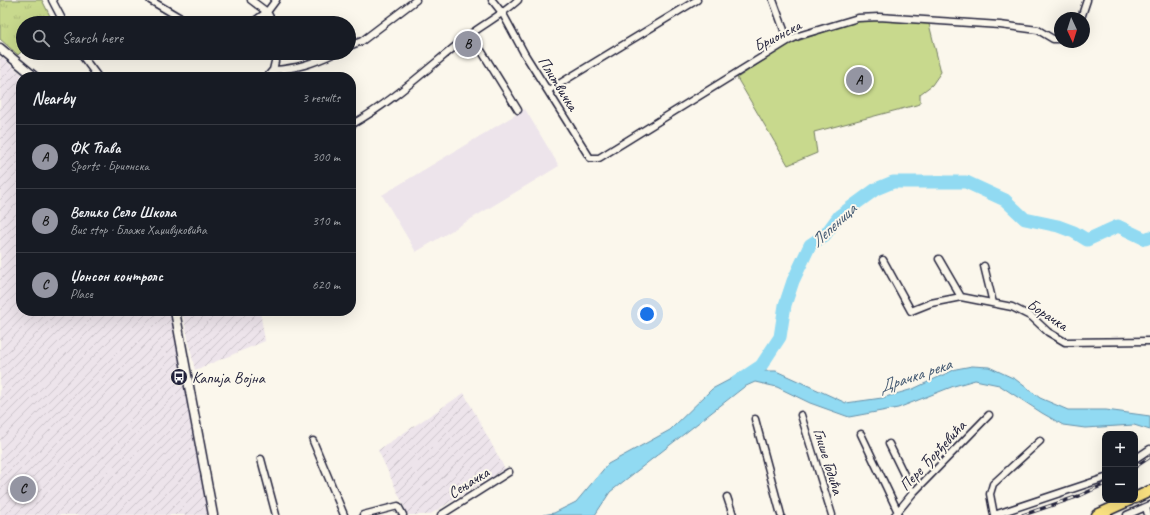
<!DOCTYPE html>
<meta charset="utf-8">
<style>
:root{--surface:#171b24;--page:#20242c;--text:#f1f3f6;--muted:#9ea1a6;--line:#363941;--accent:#9495a2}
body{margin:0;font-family:Caveat,sans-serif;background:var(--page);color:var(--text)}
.controls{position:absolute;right:12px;bottom:12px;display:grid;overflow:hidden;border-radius:8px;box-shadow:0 4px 16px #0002}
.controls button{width:36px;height:36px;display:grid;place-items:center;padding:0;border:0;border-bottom:1px solid var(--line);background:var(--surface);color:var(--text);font:20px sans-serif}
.compass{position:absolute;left:1054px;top:12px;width:36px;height:36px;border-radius:50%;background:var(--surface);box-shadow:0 4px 16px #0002;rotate:176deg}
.you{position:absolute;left:647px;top:314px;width:14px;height:14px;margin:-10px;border:3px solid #fff;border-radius:50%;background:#1a73e8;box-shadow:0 0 0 6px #1a73e833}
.badge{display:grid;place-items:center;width:26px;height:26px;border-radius:50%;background:var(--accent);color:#111;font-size:13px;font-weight:700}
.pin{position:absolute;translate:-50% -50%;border:2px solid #fff;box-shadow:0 1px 4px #0006}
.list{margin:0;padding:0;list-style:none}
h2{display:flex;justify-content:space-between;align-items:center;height:52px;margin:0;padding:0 16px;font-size:17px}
h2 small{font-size:13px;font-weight:400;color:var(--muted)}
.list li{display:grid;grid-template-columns:26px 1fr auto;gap:12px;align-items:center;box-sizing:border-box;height:64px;padding:0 16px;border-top:1px solid var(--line)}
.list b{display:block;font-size:15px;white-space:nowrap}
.list p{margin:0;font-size:13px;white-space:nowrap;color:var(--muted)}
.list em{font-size:13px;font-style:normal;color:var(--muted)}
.icon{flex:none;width:22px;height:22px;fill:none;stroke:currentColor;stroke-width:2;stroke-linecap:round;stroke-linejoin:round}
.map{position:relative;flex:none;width:1150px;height:515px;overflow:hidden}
.search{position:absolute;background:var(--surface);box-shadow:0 4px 16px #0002;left:16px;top:16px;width:340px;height:44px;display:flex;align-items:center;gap:10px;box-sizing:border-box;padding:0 14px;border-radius:22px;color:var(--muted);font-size:15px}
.panel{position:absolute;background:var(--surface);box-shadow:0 4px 16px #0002;left:16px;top:72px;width:340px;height:244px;border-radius:16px}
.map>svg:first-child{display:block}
.built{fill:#ede4eb}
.industrial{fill:url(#industrial-furrows)}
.grass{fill:url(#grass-tufts);stroke:#757e64}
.pitch{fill:#c8d98d;stroke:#757e64}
.water{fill:#91daf2;stroke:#6590a9}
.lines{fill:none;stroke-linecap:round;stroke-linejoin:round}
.river{stroke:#91daf2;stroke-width:13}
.minor-casing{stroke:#22223b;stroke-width:9}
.tertiary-casing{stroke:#22223b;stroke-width:11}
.primary-casing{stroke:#22223b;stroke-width:13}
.minor{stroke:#fbf7ec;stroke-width:6}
.tertiary{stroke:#fbf7ec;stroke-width:8}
.primary{stroke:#fae180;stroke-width:10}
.rail-casing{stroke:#22223b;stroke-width:3.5}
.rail{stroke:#fbf7ec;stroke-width:2;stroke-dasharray:6;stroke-linecap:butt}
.labels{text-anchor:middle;stroke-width:4;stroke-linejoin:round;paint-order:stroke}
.street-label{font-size:16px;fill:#22223b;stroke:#fbf7ec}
.poi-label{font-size:16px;fill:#22223b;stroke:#fbf7ec;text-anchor:start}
.water-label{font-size:17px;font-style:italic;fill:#435972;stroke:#fbf7ec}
</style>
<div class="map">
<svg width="1150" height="515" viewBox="0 0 1150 515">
<defs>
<pattern id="industrial-furrows" width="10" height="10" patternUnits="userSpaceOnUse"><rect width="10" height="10" fill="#ede4eb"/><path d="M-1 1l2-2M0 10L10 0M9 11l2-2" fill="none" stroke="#cbc3ca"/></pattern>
<pattern id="grass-tufts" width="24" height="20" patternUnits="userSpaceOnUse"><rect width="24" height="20" fill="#c8d98d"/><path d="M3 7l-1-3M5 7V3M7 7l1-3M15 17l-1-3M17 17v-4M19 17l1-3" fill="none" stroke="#acba7b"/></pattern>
</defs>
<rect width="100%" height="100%" fill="#fbf7ec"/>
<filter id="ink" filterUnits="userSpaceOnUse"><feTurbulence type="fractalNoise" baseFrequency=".025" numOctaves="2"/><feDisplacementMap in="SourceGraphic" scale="8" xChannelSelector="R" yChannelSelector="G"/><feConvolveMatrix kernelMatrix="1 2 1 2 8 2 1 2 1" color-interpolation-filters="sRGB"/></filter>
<g filter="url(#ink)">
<path class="built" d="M525,109L559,166L416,252L382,195Z"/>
<path class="industrial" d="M0,56L25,77H21V311H173L209,515H0Z
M182,311H260L265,341L195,370Z
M464,393L505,469L429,515H408L378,450Z"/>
<path class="grass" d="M0,0H42L52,20L50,23H23V50L18,55L0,39Z"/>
<path class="pitch" d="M861,19L929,24L941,72L932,85L920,94V104L814,132L817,153L788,165L737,78L789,44Z"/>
<path class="water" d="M972,366L989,367L1015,379L1040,398L1068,410H1106L1150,416V430L1134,425L1085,428L1063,425L1042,413L999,385L975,380L954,386L898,408L849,417L810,403L777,387L755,382L744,387L610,492L595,515H543L554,513L576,502L608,464L670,430L712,389L748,370L752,376L758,371H776L846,403L882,398L913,389L956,369Z"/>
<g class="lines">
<path class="river" d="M737,382L761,366L780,337L785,305L793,281L810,245L825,235L839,216L876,189L893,182H966L1005,200L1025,219L1058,226L1074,232L1087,240L1118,226L1145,239L1150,237"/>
<g class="minor-casing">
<path id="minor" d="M52,0L64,23
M150,0L189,23
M251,0L267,12L273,23
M492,0L503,14L524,53L590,158H599L788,41L798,36L858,18L879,17L1000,25L1038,30L1053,39H1060
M773,0L788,41
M1081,18L1087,0
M252,23L267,12L276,0
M471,34L518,110
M349,46L362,41L416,0
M80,53L98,77
M273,70C296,69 314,63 335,53
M267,77L273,70L277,53
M549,90L697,0
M351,125C394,101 430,66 468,36C485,23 502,15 518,0
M939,259L961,297
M883,260L911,311L931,303L961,297L1012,307L1032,317L1048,332L1065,342L1150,341
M984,266L993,303
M801,415L832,515
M755,419L781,515
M861,434L898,512
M313,441L344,515
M889,444L913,493
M261,459L276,515
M1135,459L1150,449
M727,497L733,515
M1146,507L1148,515
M363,515L398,506L403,515
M441,515L509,472
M895,515L913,493L989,415
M994,515L1105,478
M994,515L990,494L993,484L1040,441
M1127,515L1150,505"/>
</g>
<g class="tertiary-casing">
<path id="tertiary" d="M0,48L35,77
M175,311L213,515"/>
</g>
<g class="primary-casing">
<path id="primary" d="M1135,498L1150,491
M1097,515L1130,500"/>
</g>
<use href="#minor" class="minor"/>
<use href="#tertiary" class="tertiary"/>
<use href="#primary" class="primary"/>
<g class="rail-casing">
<path id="rail" d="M1135,467L1150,457
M1023,515L1079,496L1105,484"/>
</g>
<use href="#rail" class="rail"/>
</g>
</g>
<defs>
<g id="bus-disc" transform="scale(0.9)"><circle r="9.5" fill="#22223b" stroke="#fbf7ec"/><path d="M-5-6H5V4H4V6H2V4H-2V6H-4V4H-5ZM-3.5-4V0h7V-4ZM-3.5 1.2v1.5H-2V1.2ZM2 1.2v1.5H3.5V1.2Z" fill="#fff"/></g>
</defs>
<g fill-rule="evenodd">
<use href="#bus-disc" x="179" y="377"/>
</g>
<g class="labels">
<g class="street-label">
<text transform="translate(777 35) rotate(-27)" y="6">Брионска</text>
<text transform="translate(559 83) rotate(58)" y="6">Плитвичка</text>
<text transform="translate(1048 314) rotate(33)" y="6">Борачка</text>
<text transform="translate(932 455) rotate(-47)" y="6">Пере Ђорђевића</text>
<text transform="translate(829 461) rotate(73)" y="6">Глише Годића</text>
<text transform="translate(468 482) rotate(-32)" y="6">Сењачка</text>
</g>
<g class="poi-label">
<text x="192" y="383">Капија Војна</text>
</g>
<g class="water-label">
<text transform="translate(833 225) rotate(-43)" y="6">Лепеница</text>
<text transform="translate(915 375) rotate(-19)" y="6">Драчка река</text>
</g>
</g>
</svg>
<div class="controls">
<button>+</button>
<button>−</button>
</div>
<svg class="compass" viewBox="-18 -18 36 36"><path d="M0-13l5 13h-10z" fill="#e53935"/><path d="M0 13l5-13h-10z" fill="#9ea1a6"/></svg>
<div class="you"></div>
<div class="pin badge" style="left:859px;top:80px">A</div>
<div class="pin badge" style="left:468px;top:44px">B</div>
<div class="pin badge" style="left:23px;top:489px">C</div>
<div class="search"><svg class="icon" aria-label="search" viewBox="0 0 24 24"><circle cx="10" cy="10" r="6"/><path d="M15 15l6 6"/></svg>Search here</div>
<section class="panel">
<h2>Nearby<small>3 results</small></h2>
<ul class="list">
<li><span class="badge">A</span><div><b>ФК Ћава</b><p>Sports · Брионска</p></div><em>300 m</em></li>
<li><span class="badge">B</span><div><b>Велико Село Школа</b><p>Bus stop · Блаже Хаџивуковића</p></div><em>310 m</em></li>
<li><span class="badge">C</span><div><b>Џонсон контролс</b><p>Place</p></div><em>620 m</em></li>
</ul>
</section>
</div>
